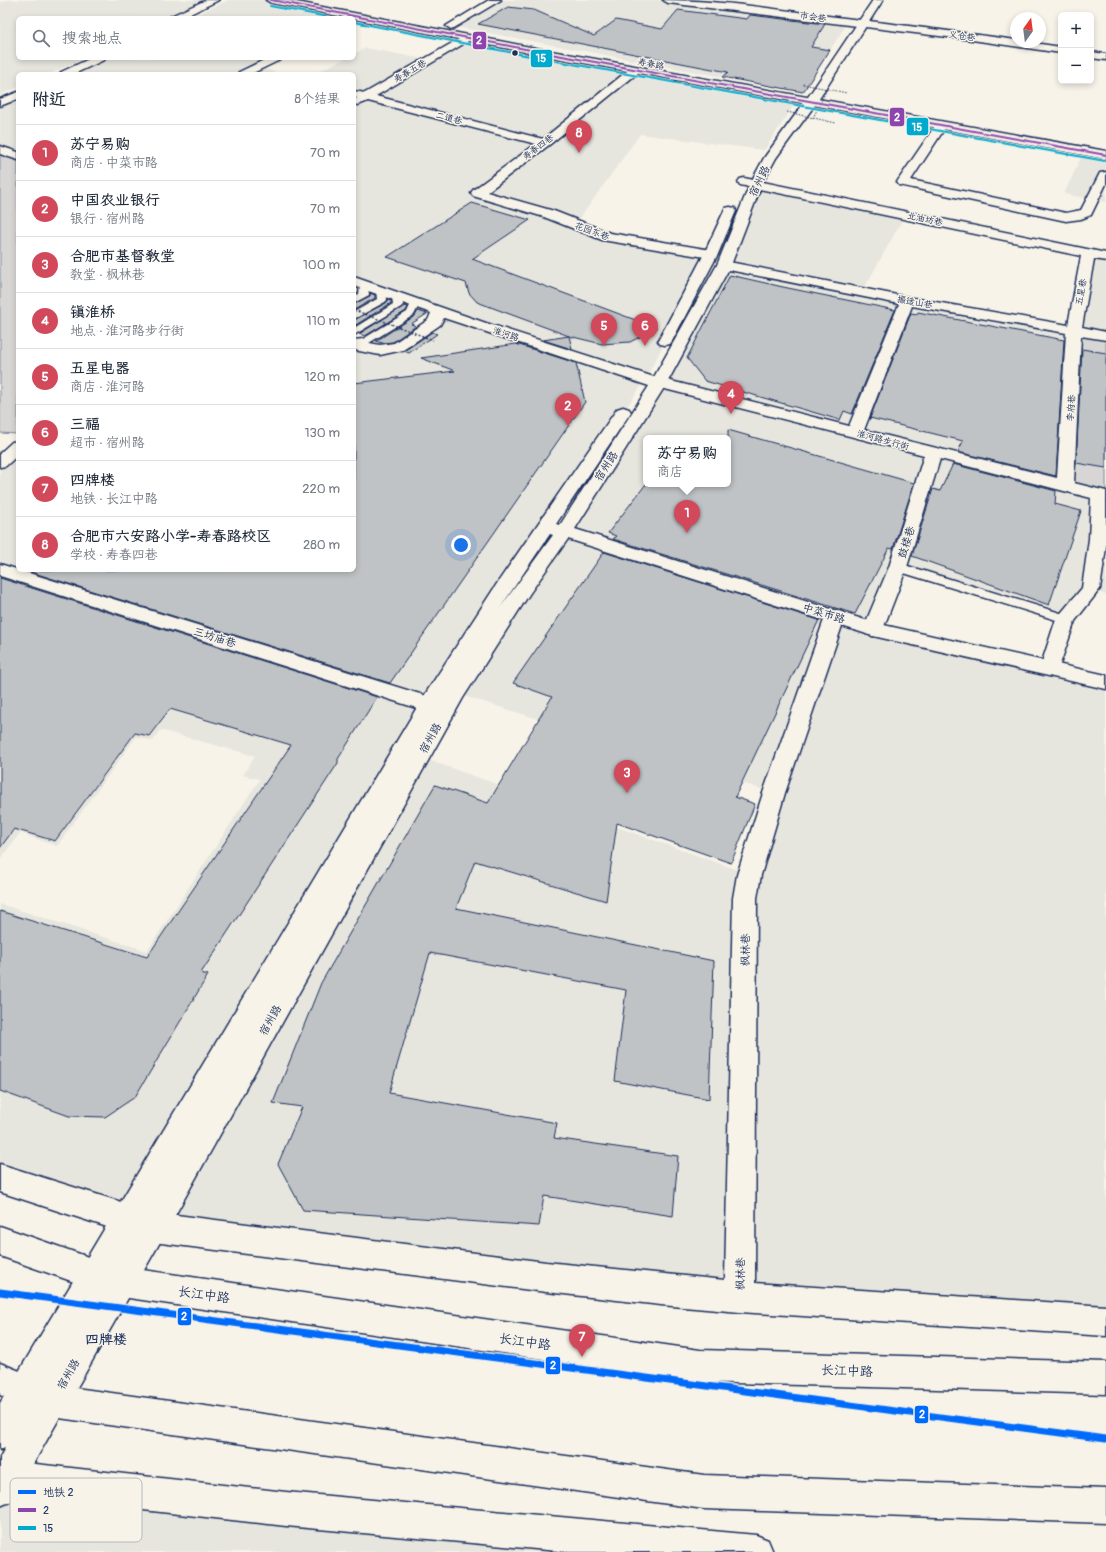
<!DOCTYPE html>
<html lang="zh">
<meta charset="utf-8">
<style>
:root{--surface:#fff;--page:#f6f6f7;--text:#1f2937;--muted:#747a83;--line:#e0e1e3;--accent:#d1495b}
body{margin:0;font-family:Pangolin,"LXGW WenKai TC",sans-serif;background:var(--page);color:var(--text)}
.controls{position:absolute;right:12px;top:12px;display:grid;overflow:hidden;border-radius:6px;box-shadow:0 2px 6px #0003}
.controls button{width:36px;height:36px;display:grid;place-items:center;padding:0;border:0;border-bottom:1px solid var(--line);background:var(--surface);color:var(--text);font:20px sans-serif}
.compass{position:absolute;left:1010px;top:12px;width:36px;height:36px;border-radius:50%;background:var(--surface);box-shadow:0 2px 6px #0003;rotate:14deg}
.you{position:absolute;left:461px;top:545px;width:14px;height:14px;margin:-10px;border:3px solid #fff;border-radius:50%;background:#1a73e8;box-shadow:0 0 0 6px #1a73e833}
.badge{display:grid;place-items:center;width:26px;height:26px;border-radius:50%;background:var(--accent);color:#fff;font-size:13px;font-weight:700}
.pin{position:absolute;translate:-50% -33px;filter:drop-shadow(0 1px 2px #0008)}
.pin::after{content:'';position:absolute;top:21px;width:14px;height:12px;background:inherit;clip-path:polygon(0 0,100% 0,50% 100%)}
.popup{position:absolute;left:643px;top:435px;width:88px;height:52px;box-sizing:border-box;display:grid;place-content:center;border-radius:6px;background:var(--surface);filter:drop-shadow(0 1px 3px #0005);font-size:13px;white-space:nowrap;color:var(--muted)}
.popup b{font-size:15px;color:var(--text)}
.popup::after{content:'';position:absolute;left:50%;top:100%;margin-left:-8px;border:8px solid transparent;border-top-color:var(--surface)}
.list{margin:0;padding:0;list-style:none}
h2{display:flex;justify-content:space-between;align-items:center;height:52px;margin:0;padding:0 16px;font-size:17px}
h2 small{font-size:13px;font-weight:400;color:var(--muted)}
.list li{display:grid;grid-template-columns:26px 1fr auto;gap:12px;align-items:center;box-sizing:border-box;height:56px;padding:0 16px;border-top:1px solid var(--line)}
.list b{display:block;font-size:15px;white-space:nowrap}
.list p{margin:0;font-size:13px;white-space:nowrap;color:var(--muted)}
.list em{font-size:13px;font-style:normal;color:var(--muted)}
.icon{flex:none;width:22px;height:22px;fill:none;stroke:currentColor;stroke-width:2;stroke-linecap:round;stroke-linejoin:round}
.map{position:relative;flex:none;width:1106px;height:1552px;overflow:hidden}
.search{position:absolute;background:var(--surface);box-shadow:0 2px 6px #0003;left:16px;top:16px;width:340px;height:44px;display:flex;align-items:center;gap:10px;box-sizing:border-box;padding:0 14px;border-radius:6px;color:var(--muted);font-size:15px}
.panel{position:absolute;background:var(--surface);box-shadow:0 2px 6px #0003;left:16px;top:72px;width:340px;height:500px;border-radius:6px}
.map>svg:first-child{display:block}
.built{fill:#e6e5de;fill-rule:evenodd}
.green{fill:#d7d6d4;stroke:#798299}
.building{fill:#c0c3c5;stroke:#1b2f5e}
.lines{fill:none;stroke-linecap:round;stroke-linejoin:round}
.lane-casing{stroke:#1b2f5e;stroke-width:3}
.street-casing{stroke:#1b2f5e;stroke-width:3}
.secondary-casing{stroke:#1b2f5e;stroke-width:3}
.primary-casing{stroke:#1b2f5e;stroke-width:3}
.highway-casing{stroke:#1b2f5e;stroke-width:3}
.lane{fill:#f7f3e8;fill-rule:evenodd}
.street{fill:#f7f3e8;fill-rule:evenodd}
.secondary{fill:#f7f3e8;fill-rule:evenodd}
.primary{fill:#f7f3e8;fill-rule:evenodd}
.highway{fill:#f7f3e8;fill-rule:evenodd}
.path-bridge-far1{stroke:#1b2f5e;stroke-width:1;stroke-dasharray:1.5 1.5;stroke-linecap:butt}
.path-bridge{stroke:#1b2f5e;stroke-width:1.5;stroke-dasharray:2 2;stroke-linecap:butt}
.bus-1-casing{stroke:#f7f3e8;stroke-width:3.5}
.bus-2-casing{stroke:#f7f3e8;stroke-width:3.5}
.bus-1{stroke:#8e44ad;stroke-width:2}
.bus-2{stroke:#00a9ce;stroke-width:2}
.metro-1-casing{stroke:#f7f3e8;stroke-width:10}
.metro-1{stroke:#006bfa;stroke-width:7}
.bus-dot{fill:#1b2f5e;stroke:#f7f3e8;stroke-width:1.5}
.labels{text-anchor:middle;stroke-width:3;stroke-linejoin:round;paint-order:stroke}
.far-street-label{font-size:9px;fill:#1b2f5e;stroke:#f7f3e8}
.street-label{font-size:11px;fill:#1b2f5e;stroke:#f7f3e8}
.near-street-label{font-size:13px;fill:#1b2f5e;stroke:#f7f3e8}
.near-neighbourhood-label{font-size:14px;font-weight:bold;fill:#1b2f5e;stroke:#f7f3e8}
.key{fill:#f7f3e8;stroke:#b5b8bf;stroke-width:1}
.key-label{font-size:11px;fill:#1b2f5e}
.line-badge{stroke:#f7f3e8;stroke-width:1.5}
.badge-label{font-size:11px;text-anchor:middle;font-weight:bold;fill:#fff}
</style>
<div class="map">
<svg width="1106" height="1552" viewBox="0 0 1106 1552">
<rect width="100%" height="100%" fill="#f7f3e8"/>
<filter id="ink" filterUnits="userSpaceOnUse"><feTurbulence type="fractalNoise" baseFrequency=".025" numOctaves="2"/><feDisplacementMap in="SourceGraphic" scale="8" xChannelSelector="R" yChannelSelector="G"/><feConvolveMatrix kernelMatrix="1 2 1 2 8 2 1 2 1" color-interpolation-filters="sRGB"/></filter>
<g filter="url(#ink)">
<path class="built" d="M8,0H214L174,18H18V58H84L49,74H18V87L0,95V3Z
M229,0H271L360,17L354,20V18H189Z
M496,0H668L735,7L848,22L803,92L451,26Z
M466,38L798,99L764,150L640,134L575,225L607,237L711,254L645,380L546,526L126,1219L0,1178V904L147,951L260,779L243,775L255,756L160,730L153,741L136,737L57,846L20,833L0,859V462L18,446V570H354V345L398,347L439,312L354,281V74H313L346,58H354V54L366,48L428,60Z
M100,58H276L258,67L282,74H65Z
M18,95V156L0,150V103Z
M1084,151L1106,155V202L1064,194Z
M756,184L905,215L862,292L1074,330L1088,254L1106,257V595L1091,589L1066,619L898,567L873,628L1106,682V1321L153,1227L420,757L749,874L774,793L455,693L523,589L724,265ZM646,438H728V484H646Z
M0,1489L756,1552H0Z"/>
<path class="green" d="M0,150L18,156V434L0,433Z
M1074,330L1106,336V496L1065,486Z"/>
<path class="building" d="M508,7L534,10L594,36L616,20L662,29L678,10L747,19L750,15L825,24L811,47L830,50L803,92L722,77L728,72L478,24Z
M472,203L530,220L472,259L657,328L630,342L602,344L569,336L572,349L543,340L569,336L477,302L469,293L466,283L387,257Z
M730,275L783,287L895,310L852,414L844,411L840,420L705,381L687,358Z
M370,293L375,295V298L354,310V304L370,296Z
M388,300L391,301V303L354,326V320L386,303Z
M404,306L408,307L406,311L365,336L359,334Z
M418,311L427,314L411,324L416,326L393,342L382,343L376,341L415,316Z
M918,312L1064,340L1056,476L958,452L963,441L870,418L911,313L917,314Z
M432,332L437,334L409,353L404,351Z
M516,344L576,363L585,402L390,683L24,570H354V383L455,371L421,358Z
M1082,349L1106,353V468L1076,463Z
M728,430L914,483L893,549L889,548L855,614L613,539L616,536L608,533L646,484H728Z
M953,464L1056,491L1055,504L1081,511L1049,605L912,556L933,489L940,491Z
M604,552L819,620L735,797L755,804L731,863L617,823L606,901L475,861L456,908L714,961L709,1099L615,1081L626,990L430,953L389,1093L557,1123L554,1138L678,1156L673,1216L544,1196L539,1226L303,1210L278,1164L302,1107L273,1103L321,983L435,785L488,803L552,697L513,683Z
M0,578L377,697L338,759V763L201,973L208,975L135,1097L105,1117L69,1116L0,1091V911L147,957L291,745L170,709L149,736L135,733L55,841L14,829L0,848Z"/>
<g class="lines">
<g class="lane-casing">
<path id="lane" d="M364,282L368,285L369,295L354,303V296L359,294L360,285Z
M381,288L386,291L387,300L385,302L354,319V312L377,299L376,291Z
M397,294L402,297L403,305L401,307L354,335V328L393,304L392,297Z
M415,300L420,303L414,315L369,343L354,346V340L363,339L407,312L412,301Z
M898,563L1070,616L1072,619L1070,622L1066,623L894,570L892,567L894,564Z"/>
</g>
<g class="street-casing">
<path id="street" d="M489,0H501L454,28L451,29L446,26Z
M663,0C716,0 768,8 820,15C886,23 951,31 1016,40V42H1027L1061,47V53L972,40L668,3Z
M466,35L470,36L471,38L470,40L376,96L543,139L631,68H639L640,70L639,72L549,145L487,192L554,211L610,233L711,250L716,251L718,254L716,257L711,258L602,240L544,217L473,196L471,193L473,190L536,144L368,101L358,105L354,104V100L357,98L354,97V91L365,93Z
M1091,52L1106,54V60L1091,58Z
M268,58H281L280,60L251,74H238L239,72Z
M941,122L945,123L947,125L911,180L1066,213L1081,210L1100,173L1106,172V184L1091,215L1081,219L1066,221L899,185L897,182L937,123Z
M744,178L1106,253V261L1094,259L1082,327L1106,332V340L1081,336L1074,483L1106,491V547L1100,589L1075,621L1057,673L1050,675L1043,673L1040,668L1056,619L1082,588L1089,539L1091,498L940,459L907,567L883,629L880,634L873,636L866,634L863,629L889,567L924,455L653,386L651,383L653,380L659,378L849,426L899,304L719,268L717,265L719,262L724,261L907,297L1068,325L1081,256L740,185L738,182L740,179ZM912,306L1066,333L1057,478L864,430Z
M0,564L436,699L439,704L436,709L429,712L0,576Z
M835,610L842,612L845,617L785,793L761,875L757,898L755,1283L1106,1306V1336L740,1312L661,1305L546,1292L153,1242L0,1192V1164L153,1212L546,1262L725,1280L733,898L737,875L763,793L825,617L828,612Z
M0,1460L286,1492L756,1535L768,1540L773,1552H569L286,1526L0,1494Z"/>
</g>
<g class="secondary-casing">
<path id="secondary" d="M873,0H883L817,102L776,158L762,184L731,265L667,383L575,529L875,623L1106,675V689L873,636L568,539L530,593L463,698L163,1237L12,1501L0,1506V1457L5,1448L0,1450V1403L422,699L500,579L617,409L623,407L629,409L631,412L556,524L560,525L649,386L444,318L440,325L403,350L380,355L354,350V340L380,345L394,343L428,320L431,313L354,286V277L486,323L654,377L717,265L750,184L764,158L806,100ZM550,534L553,535L500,608Z
M0,146L18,152V160L0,154Z
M730,207L735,208L736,211L718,254L672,341L670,344L665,345L660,344L658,341L704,254L724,211L725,208Z
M18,441V455L6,466L0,467V453L12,442Z"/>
</g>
<g class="primary-casing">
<path id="primary" d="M206,0H219L182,18H169L171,16Z
M266,0H286L551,51L1106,151V159L551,57L271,3Z
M91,58H105L104,60L74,74H60L61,72Z
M18,92V99L0,106V99Z"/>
</g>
<g class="highway-casing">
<path id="highway" d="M0,1226L94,1259L122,1267L700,1350L1106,1362V1394L700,1382L122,1297L94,1289L0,1256Z
M0,1363L54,1385L704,1475L1106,1489V1523L704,1509L52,1417L0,1395Z"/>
</g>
<use href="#lane" class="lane"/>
<use href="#street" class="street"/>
<use href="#secondary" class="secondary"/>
<use href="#primary" class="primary"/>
<use href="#highway" class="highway"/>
<path class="path-bridge-far1" d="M803,84L847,93
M787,112L836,123
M813,118L827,89"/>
<path class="path-bridge" d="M354,310L433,340"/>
<g class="bus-1-casing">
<path id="bus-1" d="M271,0L551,54L1106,155"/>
</g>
<g class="bus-2-casing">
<path id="bus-2" d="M270,6L333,18
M354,22L550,60L1105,161"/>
</g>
<use href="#bus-1" class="bus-1"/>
<use href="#bus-2" class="bus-2"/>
<g class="metro-1-casing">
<path id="metro-1" d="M0,1292L1106,1439"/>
</g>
<use href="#metro-1" class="metro-1"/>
</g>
</g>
<circle class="bus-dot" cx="515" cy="53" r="3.5"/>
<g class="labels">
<g class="far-street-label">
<text transform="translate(813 17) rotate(8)" y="3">市会巷</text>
<text transform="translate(962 36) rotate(7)" y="3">义仓巷</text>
<text transform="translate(651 64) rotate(11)" y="3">寿春路</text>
<text transform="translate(410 71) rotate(-31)" y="3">寿春五巷</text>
<text transform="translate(449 118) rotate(14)" y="3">二道巷</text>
<text transform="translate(538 147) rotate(-37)" y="3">寿春四巷</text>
<text transform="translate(925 219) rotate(12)" y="3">北油坊巷</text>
<text transform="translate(592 231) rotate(20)" y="3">花园东巷</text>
<text transform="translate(1081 292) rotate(-80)" y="3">五星巷</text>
<text transform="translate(915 302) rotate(10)" y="3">撮造山巷</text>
<text transform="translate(506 334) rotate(18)" y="3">淮河路</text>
<text transform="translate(1071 408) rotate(-86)" y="3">李府巷</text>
<text transform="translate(883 440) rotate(15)" y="3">淮河路步行街</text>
</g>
<g class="street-label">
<text transform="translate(759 181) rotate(-64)" y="4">宿州路</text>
<text transform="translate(606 466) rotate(-57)" y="4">宿州路</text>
<text transform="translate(906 542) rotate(-73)" y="4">鼓楼巷</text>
<text transform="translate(824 613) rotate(17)" y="4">中菜市路</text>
<text transform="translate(215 637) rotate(17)" y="4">三坊庙巷</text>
<text transform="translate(430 738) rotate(-61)" y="4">宿州路</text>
<text transform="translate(745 950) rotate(-89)" y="4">枫林巷</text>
<text transform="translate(270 1020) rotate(-61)" y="4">宿州路</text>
<text transform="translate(740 1274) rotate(-89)" y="4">枫林巷</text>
<text transform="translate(68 1374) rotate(-60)" y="4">宿州路</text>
</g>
<g class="near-street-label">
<text transform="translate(204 1294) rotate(8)" y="5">长江中路</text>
<text transform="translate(525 1341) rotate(8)" y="5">长江中路</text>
<text transform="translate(847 1370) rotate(2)" y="5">长江中路</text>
</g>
<g class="near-neighbourhood-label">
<text x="106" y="1344">四牌楼</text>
</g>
</g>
<rect x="10" y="1478" width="132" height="64" rx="6" class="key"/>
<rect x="18" y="1490" width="18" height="4" fill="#006bfa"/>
<rect x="18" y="1508" width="18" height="4" fill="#8e44ad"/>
<rect x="18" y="1526" width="18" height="4" fill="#00a9ce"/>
<g class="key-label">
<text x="43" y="1496">地铁 2</text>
<text x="43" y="1514">2</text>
<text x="43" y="1532">15</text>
</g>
<g class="line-badge">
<rect x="472" y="31" width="15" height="19" rx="4" fill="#8e44ad"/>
<rect x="530" y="49" width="23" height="19" rx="4" fill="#00a9ce"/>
<rect x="889" y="107" width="16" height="20" rx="4" fill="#8e44ad"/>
<rect x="906" y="117" width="23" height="19" rx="4" fill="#00a9ce"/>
<rect x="177" y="1307" width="15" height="19" rx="4" fill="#006bfa"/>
<rect x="545" y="1356" width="16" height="19" rx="4" fill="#006bfa"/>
<rect x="914" y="1405" width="15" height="19" rx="4" fill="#006bfa"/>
</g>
<g class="badge-label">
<text x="479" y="44">2</text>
<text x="541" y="62">15</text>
<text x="897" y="121">2</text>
<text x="917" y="131">15</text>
<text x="184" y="1320">2</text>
<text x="553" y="1369">2</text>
<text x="922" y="1418">2</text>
</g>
</svg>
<div class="controls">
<button>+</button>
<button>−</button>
</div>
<svg class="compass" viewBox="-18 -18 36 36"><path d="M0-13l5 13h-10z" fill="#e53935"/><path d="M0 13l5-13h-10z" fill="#747a83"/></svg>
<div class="you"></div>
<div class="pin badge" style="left:687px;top:533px">1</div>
<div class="popup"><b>苏宁易购</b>商店</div>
<div class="pin badge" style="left:568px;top:426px">2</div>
<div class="pin badge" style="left:627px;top:793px">3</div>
<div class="pin badge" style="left:731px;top:414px">4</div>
<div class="pin badge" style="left:604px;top:346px">5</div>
<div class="pin badge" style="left:645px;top:346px">6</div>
<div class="pin badge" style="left:582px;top:1357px">7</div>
<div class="pin badge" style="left:579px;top:153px">8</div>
<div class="search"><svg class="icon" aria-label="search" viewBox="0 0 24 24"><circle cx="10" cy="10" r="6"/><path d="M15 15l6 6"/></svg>搜索地点</div>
<section class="panel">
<h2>附近<small>8个结果</small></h2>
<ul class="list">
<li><span class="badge">1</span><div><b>苏宁易购</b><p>商店 · 中菜市路</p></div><em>70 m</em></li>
<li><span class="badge">2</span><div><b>中国农业银行</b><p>银行 · 宿州路</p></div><em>70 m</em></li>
<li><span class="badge">3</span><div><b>合肥市基督教堂</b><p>教堂 · 枫林巷</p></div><em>100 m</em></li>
<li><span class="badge">4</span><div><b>镇淮桥</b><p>地点 · 淮河路步行街</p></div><em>110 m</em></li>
<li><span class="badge">5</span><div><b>五星电器</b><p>商店 · 淮河路</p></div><em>120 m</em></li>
<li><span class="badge">6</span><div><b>三福</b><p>超市 · 宿州路</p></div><em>130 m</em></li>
<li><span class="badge">7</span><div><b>四牌楼</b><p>地铁 · 长江中路</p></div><em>220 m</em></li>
<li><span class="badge">8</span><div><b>合肥市六安路小学-寿春路校区</b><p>学校 · 寿春四巷</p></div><em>280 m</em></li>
</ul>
</section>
</div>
